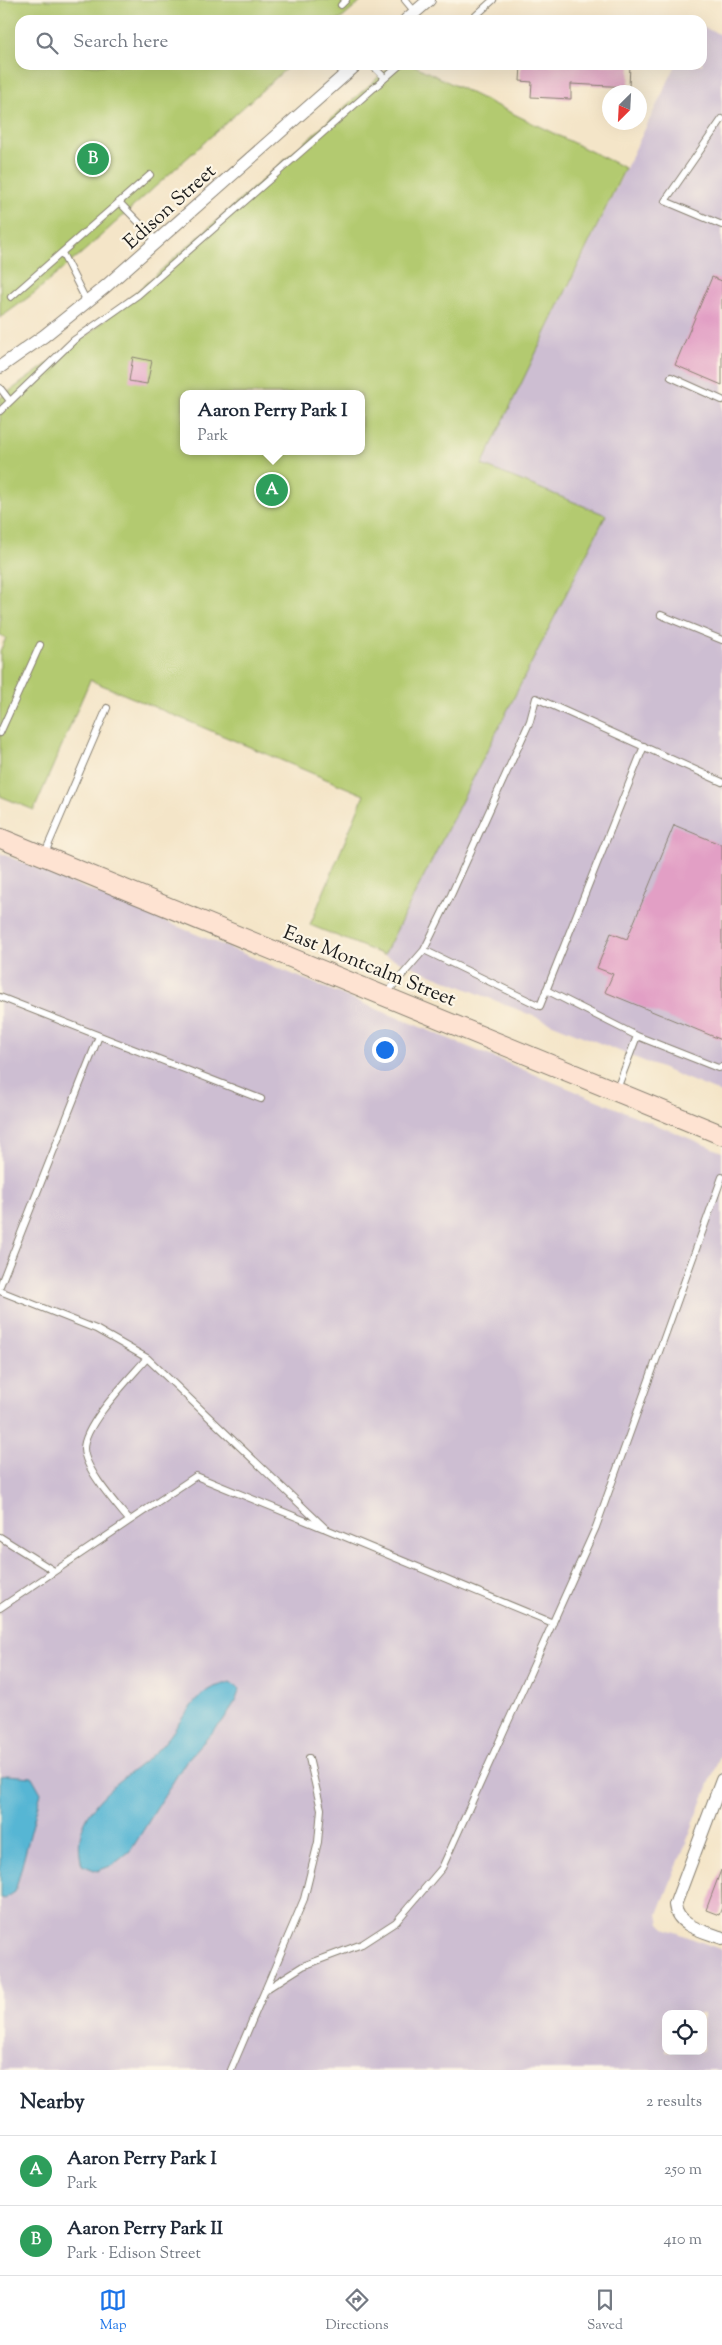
<!DOCTYPE html>
<meta charset="utf-8">
<style>
:root{--surface:#fff;--page:#f2f2f3;--text:#1f2937;--muted:#747a83;--line:#e0e1e3;--accent:#1a73e8}
body{margin:0;font-family:"Sorts Mill Goudy",serif;background:var(--page);color:var(--text)}
.controls{position:absolute;right:15px;bottom:15px;display:grid;overflow:hidden;border-radius:10px;box-shadow:0 5px 20px #0002}
.controls button{width:45px;height:45px;display:grid;place-items:center;padding:0;border:0;border-bottom:1px solid var(--line);background:var(--surface);color:var(--text);font:25px sans-serif}
.compass{position:absolute;left:602px;top:85px;width:45px;height:45px;border-radius:50%;background:var(--surface);box-shadow:0 5px 20px #0002;rotate:204deg}
.you{position:absolute;left:384px;top:1049px;width:18px;height:18px;margin:-12px;border:4px solid #fff;border-radius:50%;background:#1a73e8;box-shadow:0 0 0 8px #1a73e833}
.badge{display:grid;place-items:center;width:32px;height:32px;border-radius:50%;background:var(--accent);color:#fff;font-size:16px;font-weight:700}
.pin{position:absolute;translate:-50% -50%;border:2px solid #fff;box-shadow:0 1px 5px #0006}
.popup{position:absolute;left:180px;top:390px;width:185px;height:65px;box-sizing:border-box;display:grid;place-content:center;border-radius:10px;background:var(--surface);filter:drop-shadow(0 1px 4px #0005);font-size:16px;white-space:nowrap;color:var(--muted)}
.popup b{font-size:19px;color:var(--text)}
.popup::after{content:'';position:absolute;left:50%;top:100%;margin-left:-10px;border:10px solid transparent;border-top-color:var(--surface)}
.list{margin:0;padding:0;list-style:none}
h2{display:flex;justify-content:space-between;align-items:center;height:65px;margin:0;padding:0 20px;font-size:21px}
h2 small{font-size:16px;font-weight:400;color:var(--muted)}
.list li{display:grid;grid-template-columns:32px 1fr auto;gap:15px;align-items:center;box-sizing:border-box;height:70px;padding:0 20px;border-top:1px solid var(--line)}
.list b{display:block;font-size:19px;white-space:nowrap}
.list p{margin:0;font-size:16px;white-space:nowrap;color:var(--muted)}
.list em{font-size:16px;font-style:normal;color:var(--muted)}
.icon{flex:none;width:28px;height:28px;fill:none;stroke:currentColor;stroke-width:2;stroke-linecap:round;stroke-linejoin:round}
.map{position:relative;flex:none;width:722px;height:2070px;overflow:hidden}
.search{position:absolute;background:var(--surface);box-shadow:0 5px 20px #0002;left:15px;right:15px;top:15px;height:55px;display:flex;align-items:center;gap:12px;box-sizing:border-box;padding:0 18px;border-radius:15px;color:var(--muted);font-size:19px}
.sheet{height:205px;background:var(--surface)}
nav{display:flex;justify-content:space-around;align-items:center;box-sizing:border-box;height:70px;border-top:1px solid var(--line);background:var(--surface);font-size:14px;color:var(--muted)}
nav a{display:grid;justify-items:center;gap:2px}
nav .on{color:var(--accent)}
.map>svg:first-child{display:block}
.industrial{fill:#cdbed2;fill-rule:evenodd}
.green{fill:#b3ca6f;stroke:#687346;fill-rule:evenodd}
.water{fill:#56b6d4;stroke:#396978}
.building{fill:#e29fc5}
.lines{fill:none;stroke-linecap:round;stroke-linejoin:round}
.service-casing{stroke:#888072;stroke-width:8}
.minor-casing{stroke:#888072;stroke-width:14}
.secondary-casing{stroke:#888072;stroke-width:21}
.service{stroke:#fff;stroke-width:6}
.minor{stroke:#fff;stroke-width:12}
.secondary{stroke:#fee3d2;stroke-width:19}
.labels{text-anchor:middle;stroke-width:4.5;stroke-linejoin:round;paint-order:stroke}
.street-label{font-size:20px;fill:#1c1c1c;stroke:#fcf5e5}
</style>
<div class="map">
<svg width="722" height="2070" viewBox="0 0 722 2070">
<rect width="100%" height="100%" fill="#fcf5e5"/>
<filter id="ink" filterUnits="userSpaceOnUse"><feTurbulence type="fractalNoise" baseFrequency=".02" numOctaves="2"/><feDisplacementMap in="SourceGraphic" scale="10" xChannelSelector="R" yChannelSelector="G"/><feConvolveMatrix kernelMatrix="1 2 1 2 8 2 1 2 1" color-interpolation-filters="sRGB"/></filter>
<filter id="wash" filterUnits="userSpaceOnUse"><feTurbulence type="fractalNoise" baseFrequency=".0096" numOctaves="4" result="noise"/><feDisplacementMap in="SourceGraphic" scale="20" xChannelSelector="R" yChannelSelector="G"/><feGaussianBlur stdDeviation="1.12" result="paint"/><feColorMatrix in="noise" values="0 0 0 0 0 0 0 0 0 0 0 0 0 0 0 0 0 1.4 0 .05"/><feComposite in="paint" operator="in"/></filter>
<g filter="url(#wash)">
<rect width="100%" height="100%" fill="#f4e5c8"/>
<path class="industrial" d="M702,27L722,35V1093L384,955L606,516L482,465L676,65H702Z
M0,853L722,1152V1751L658,1914L660,1923L665,1928L722,1950V2070H0ZM666,2014H703V2051H666Z"/>
<path class="green" d="M0,0H363L340,20H20V65H290L83,252L33,294L0,318Z
M392,65H413L625,168L482,465L606,515L384,955L310,925L364,795L90,680L34,810L0,796V651L6,638L0,635V398L89,334ZM183,394H361V451H183Z"/>
<path class="water" d="M230,1682L240,1689L235,1702L222,1722L186,1761L131,1850L113,1865L97,1871L82,1865C77,1846 79,1831 89,1814C107,1784 141,1769 164,1743C179,1726 189,1703 208,1690C214,1686 223,1685 230,1682Z
M7,1775L32,1777L41,1793L15,1892L4,1899L0,1898V1776Z"/>
<g id="blocks">
<path class="building" d="M521,65H630L629,87L571,84V99L531,97L532,82L520,81Z
M712,277L722,281V385L675,365Z
M133,357L152,361L147,384L129,381Z
M674,825L722,845V1040L605,992L613,974L597,968L611,933L627,939Z
M721,1870L722,1907L719,1915L706,1910Z"/>
</g>
</g>
<g filter="url(#ink)">
<use href="#blocks" fill-opacity="0" stroke="#888072" stroke-width="1"/>
<g class="lines">
<g class="service-casing">
<path id="service" d="M405,0L415,12
M341,5L346,0
M471,20L493,0
M372,65L385,78
M722,119L665,201L722,225
M119,202L157,241
M62,253L87,302
M11,297L150,175
M671,377L722,400
M0,388L10,401
M0,411L74,340L138,295L400,65
M661,615L722,640
M0,733L40,645
M644,746L540,1006L424,950L451,895L530,721L536,698L722,782
M44,855L107,708
M546,990L637,1036L617,1089
M385,995L424,950
M0,997L261,1099
M637,1036L718,1068L722,1067
M0,1286L99,1036
M0,1291L96,1329L147,1358L326,1529L553,1623
M129,1520C116,1504 85,1470 84,1449C84,1424 131,1377 147,1358
M0,1537L54,1571
M0,1608L196,1476L323,1528
M265,1990L303,1966L362,1944L396,1922L442,1868L596,1527L722,1177
M231,2070L304,1899L318,1842L321,1809L309,1758"/>
</g>
<g class="minor-casing">
<path id="minor" d="M406,20L429,0
M0,367L44,336L105,287L356,65
M722,1780L675,1905C677,1927 705,1931 722,1938"/>
</g>
<g class="secondary-casing">
<path id="secondary" d="M0,838L722,1135"/>
</g>
<use href="#service" class="service"/>
<use href="#minor" class="minor"/>
<use href="#secondary" class="secondary"/>
</g>
</g>
<g class="labels">
<g class="street-label">
<text transform="translate(169 206) rotate(-42)" y="7">Edison Street</text>
<text transform="translate(370 965) rotate(22)" y="7">East Montcalm Street</text>
</g>
</g>
</svg>
<div class="controls">
<button><svg class="icon" aria-label="locate" viewBox="0 0 24 24"><circle cx="12" cy="12" r="6"/><path d="M12 2v4M12 18v4M2 12h4M18 12h4"/></svg></button>
</div>
<svg class="compass" viewBox="-18 -18 36 36"><path d="M0-13l5 13h-10z" fill="#e53935"/><path d="M0 13l5-13h-10z" fill="#747a83"/></svg>
<div class="you"></div>
<div class="pin badge" style="left:272px;top:490px;background:#2e9e5b">A</div>
<div class="popup"><b>Aaron Perry Park I</b>Park</div>
<div class="pin badge" style="left:93px;top:159px;background:#2e9e5b">B</div>
<div class="search"><svg class="icon" aria-label="search" viewBox="0 0 24 24"><circle cx="10" cy="10" r="6"/><path d="M15 15l6 6"/></svg>Search here</div>
</div>
<section class="sheet">
<h2>Nearby<small>2 results</small></h2>
<ul class="list">
<li><span class="badge" style="background:#2e9e5b">A</span><div><b>Aaron Perry Park I</b><p>Park</p></div><em>250 m</em></li>
<li><span class="badge" style="background:#2e9e5b">B</span><div><b>Aaron Perry Park II</b><p>Park · Edison Street</p></div><em>410 m</em></li>
</ul>
</section>
<nav>
<a class="on"><svg class="icon" aria-label="map" viewBox="0 0 24 24"><path d="M3 6l6-2 6 2 6-2v14l-6 2-6-2-6 2zM9 4v14M15 6v14"/></svg>Map</a>
<a><svg class="icon" aria-label="directions" viewBox="0 0 24 24"><path d="M12 3l9 9-9 9-9-9zM9 14v-3h6M13 9l2 2-2 2"/></svg>Directions</a>
<a><svg class="icon" aria-label="saved" viewBox="0 0 24 24"><path d="M7 4h10v16l-5-4-5 4z"/></svg>Saved</a>
</nav>
